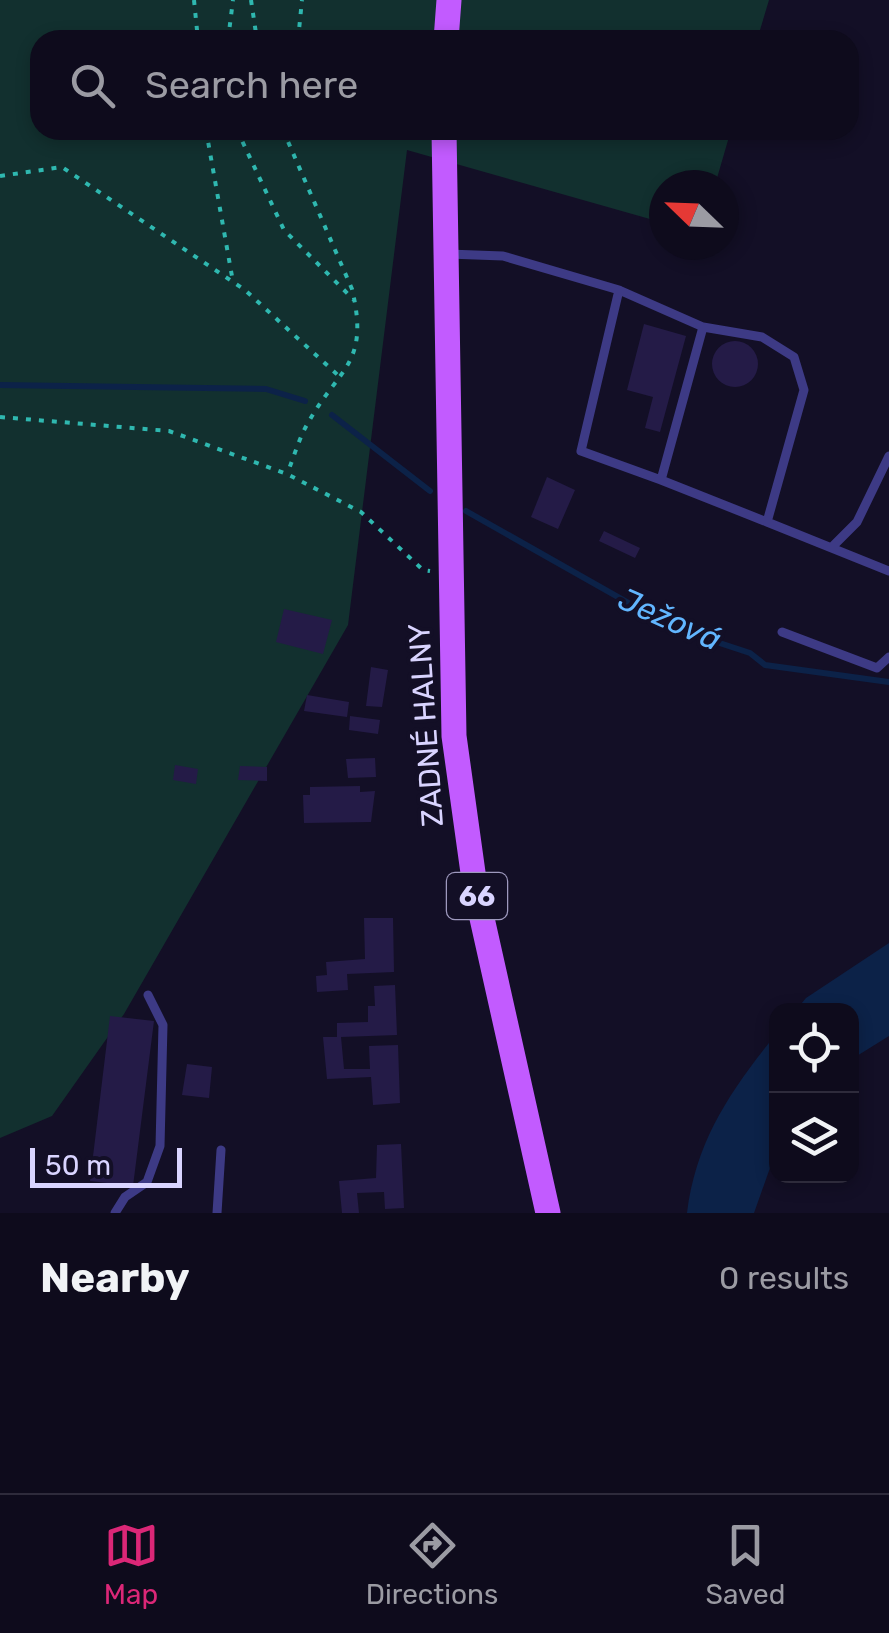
<!DOCTYPE html>
<meta charset="utf-8">
<style>
:root{--surface:#0e0b1c;--page:#1c1929;--text:#f1f3f6;--muted:#9b9ba3;--line:#2e2b3b;--accent:#db2777}
body{margin:0;font-family:Rubik,sans-serif;background:var(--page);color:var(--text)}
.controls{position:absolute;right:30px;bottom:30px;display:grid;overflow:hidden;border-radius:20px;box-shadow:0 5px 15px #0003}
.controls button{width:90px;height:90px;display:grid;place-items:center;padding:0;border:0;border-bottom:2px solid var(--line);background:var(--surface);color:var(--text);font:50px sans-serif}
.compass{position:absolute;left:649px;top:170px;width:90px;height:90px;border-radius:50%;background:var(--surface);box-shadow:0 5px 15px #0003;rotate:293deg}
.scale{position:absolute;left:30px;bottom:25px;width:152px;box-sizing:border-box;padding-left:10px;border:5px solid #d9d4ff;border-top:0;font-size:28px;line-height:35px;white-space:nowrap;color:#d9d4ff;-webkit-text-stroke:8px #130f26;paint-order:stroke}
.list{margin:0;padding:0;list-style:none}
h2{display:flex;justify-content:space-between;align-items:center;height:130px;margin:0;padding:0 40px;font-size:42px}
h2 small{font-size:32px;font-weight:400;color:var(--muted)}
.icon{flex:none;width:55px;height:55px;fill:none;stroke:currentColor;stroke-width:2;stroke-linecap:round;stroke-linejoin:round}
.map{position:relative;flex:none;width:889px;height:1213px;overflow:hidden}
.search{position:absolute;background:var(--surface);box-shadow:0 5px 15px #0003;left:30px;right:30px;top:30px;height:110px;display:flex;align-items:center;gap:25px;box-sizing:border-box;padding:0 35px;border-radius:30px;color:var(--muted);font-size:38px}
.sheet{height:280px;background:var(--surface)}
nav{display:flex;justify-content:space-around;align-items:center;box-sizing:border-box;height:140px;border-top:2px solid var(--line);background:var(--surface);font-size:28px;color:var(--muted)}
nav a{display:grid;justify-items:center;gap:5px}
nav .on{color:var(--accent)}
.map>svg:first-child{display:block}
.green{fill:#12302f}
.water{fill:#0c2248}
.lines{fill:none;stroke-linecap:round;stroke-linejoin:round}
.stream{stroke:#0c2248;stroke-width:6}
.building{fill:#241b47}
.path{stroke:#2fb8b0;stroke-width:4;stroke-dasharray:5 8;stroke-linecap:butt}
.lane{stroke:#3d3a85;stroke-width:9}
.primary{stroke:#c25bff;stroke-width:25}
.labels{text-anchor:middle;stroke-width:8;stroke-linejoin:round;paint-order:stroke}
.shield{fill:#130f26;stroke:#9e99be;stroke-width:2.5}
.shield-label{font-size:28px;font-weight:bold;fill:#d9d4ff}
.street-label{font-size:30px;fill:#d9d4ff;stroke:#130f26}
.water-label{font-size:32px;font-style:italic;fill:#62b6ff;stroke:#130f26}
</style>
<div class="map">
<svg width="889" height="1213" viewBox="0 0 889 1213">
<rect width="100%" height="100%" fill="#130f26"/>
<path class="green" d="M0,0H769L757,40H40V130H731L715,185H664V223L407,150L348,625L124,1014L52,1116L0,1138Z"/>
<path class="water" d="M889,943V1036L852,1059V1011L796,1010L806,998Z
M776,1034V1151L754,1213H687C696,1140 731,1090 776,1034Z"/>
<g class="lines">
<path class="stream" d="M0,385L266,389L305,401
M332,415L430,491
M466,511L671,627L750,653L765,665L889,682"/>
</g>
<path class="building" d="M644,324L686,336L660,432L645,428L653,397L627,390Z
M712 364a23 23 0 1 1 46 0a23 23 0 1 1-46 0Z
M547,477L575,490L558,529L531,517Z
M604,531L640,548L635,558L599,541Z
M284,609L332,620L323,654L276,642Z
M371,667L388,670L382,707L366,706Z
M307,695L349,702L347,717L304,711Z
M350,716L380,720L378,734L349,730Z
M375,758L376,777L348,778L346,759Z
M175,765L198,769L196,784L173,780Z
M240,766L267,767V781L238,780Z
M360,786V792L375,791L371,822L304,823L303,795H310V787Z
M364,918H393L394,972L347,974L348,990L317,992L316,976L327,975L326,962L365,959Z
M395,985L397,1035L341,1037L344,1069H370L369,1046L398,1045L400,1103L373,1105L371,1077L327,1079L323,1037H337V1023L368,1022V1006H375L374,986Z
M110,1016L154,1021L133,1186L90,1181Z
M187,1064L212,1067L209,1098L182,1095Z
M401,1144L404,1208L385,1209L384,1192L357,1193L359,1213H342L339,1181L376,1178L377,1145Z"/>
<g class="lines">
<path class="path" d="M194,0L198,40
M251,0L257,40
M228,40L233,0
M298,40L302,0
M206,130L233,282
M237,130L284,230L354,300
M283,130L352,289C370,365 339,367 308,423C299,438 294,457 287,474
M0,176L62,167L245,290L341,378
M0,417L169,431L287,474L361,512L423,570L430,571"/>
<path class="lane" d="M448,254L503,256L619,290L581,451L661,480L703,327L619,290
M661,480L767,522L804,390L794,357L762,337L703,327
M767,522L889,571
M833,546L857,522L889,456
M782,632L877,668L889,657
M115,1213L125,1197L147,1182L160,1146L163,1025L148,995
M217,1213L221,1150"/>
<path class="primary" d="M446,40L449,0
M444,130L454,736L475,887L548,1213"/>
</g>
<g class="labels">
<rect class="shield" x="447" y="873" width="60" height="46" rx="8"/>
<g class="shield-label">
<text x="477" y="906">66</text>
</g>
<g class="street-label">
<text transform="translate(426 725) rotate(-94)" y="10">ZADNÉ HALNY</text>
</g>
<g class="water-label">
<text transform="translate(670 619) rotate(24)" y="11">Ježová</text>
</g>
</g>
</svg>
<div class="controls">
<button><svg class="icon" aria-label="locate" viewBox="0 0 24 24"><circle cx="12" cy="12" r="6"/><path d="M12 2v4M12 18v4M2 12h4M18 12h4"/></svg></button>
<button><svg class="icon" aria-label="layers" viewBox="0 0 24 24"><path d="M12 4l9 5-9 5-9-5zM3 14l9 5 9-5"/></svg></button>
</div>
<svg class="compass" viewBox="-18 -18 36 36"><path d="M0-13l5 13h-10z" fill="#e53935"/><path d="M0 13l5-13h-10z" fill="#9b9ba3"/></svg>
<div class="scale">50 m</div>
<div class="search"><svg class="icon" aria-label="search" viewBox="0 0 24 24"><circle cx="10" cy="10" r="6"/><path d="M15 15l6 6"/></svg>Search here</div>
</div>
<section class="sheet">
<h2>Nearby<small>0 results</small></h2>
<ul class="list">
</ul>
</section>
<nav>
<a class="on"><svg class="icon" aria-label="map" viewBox="0 0 24 24"><path d="M3 6l6-2 6 2 6-2v14l-6 2-6-2-6 2zM9 4v14M15 6v14"/></svg>Map</a>
<a><svg class="icon" aria-label="directions" viewBox="0 0 24 24"><path d="M12 3l9 9-9 9-9-9zM9 14v-3h6M13 9l2 2-2 2"/></svg>Directions</a>
<a><svg class="icon" aria-label="saved" viewBox="0 0 24 24"><path d="M7 4h10v16l-5-4-5 4z"/></svg>Saved</a>
</nav>
